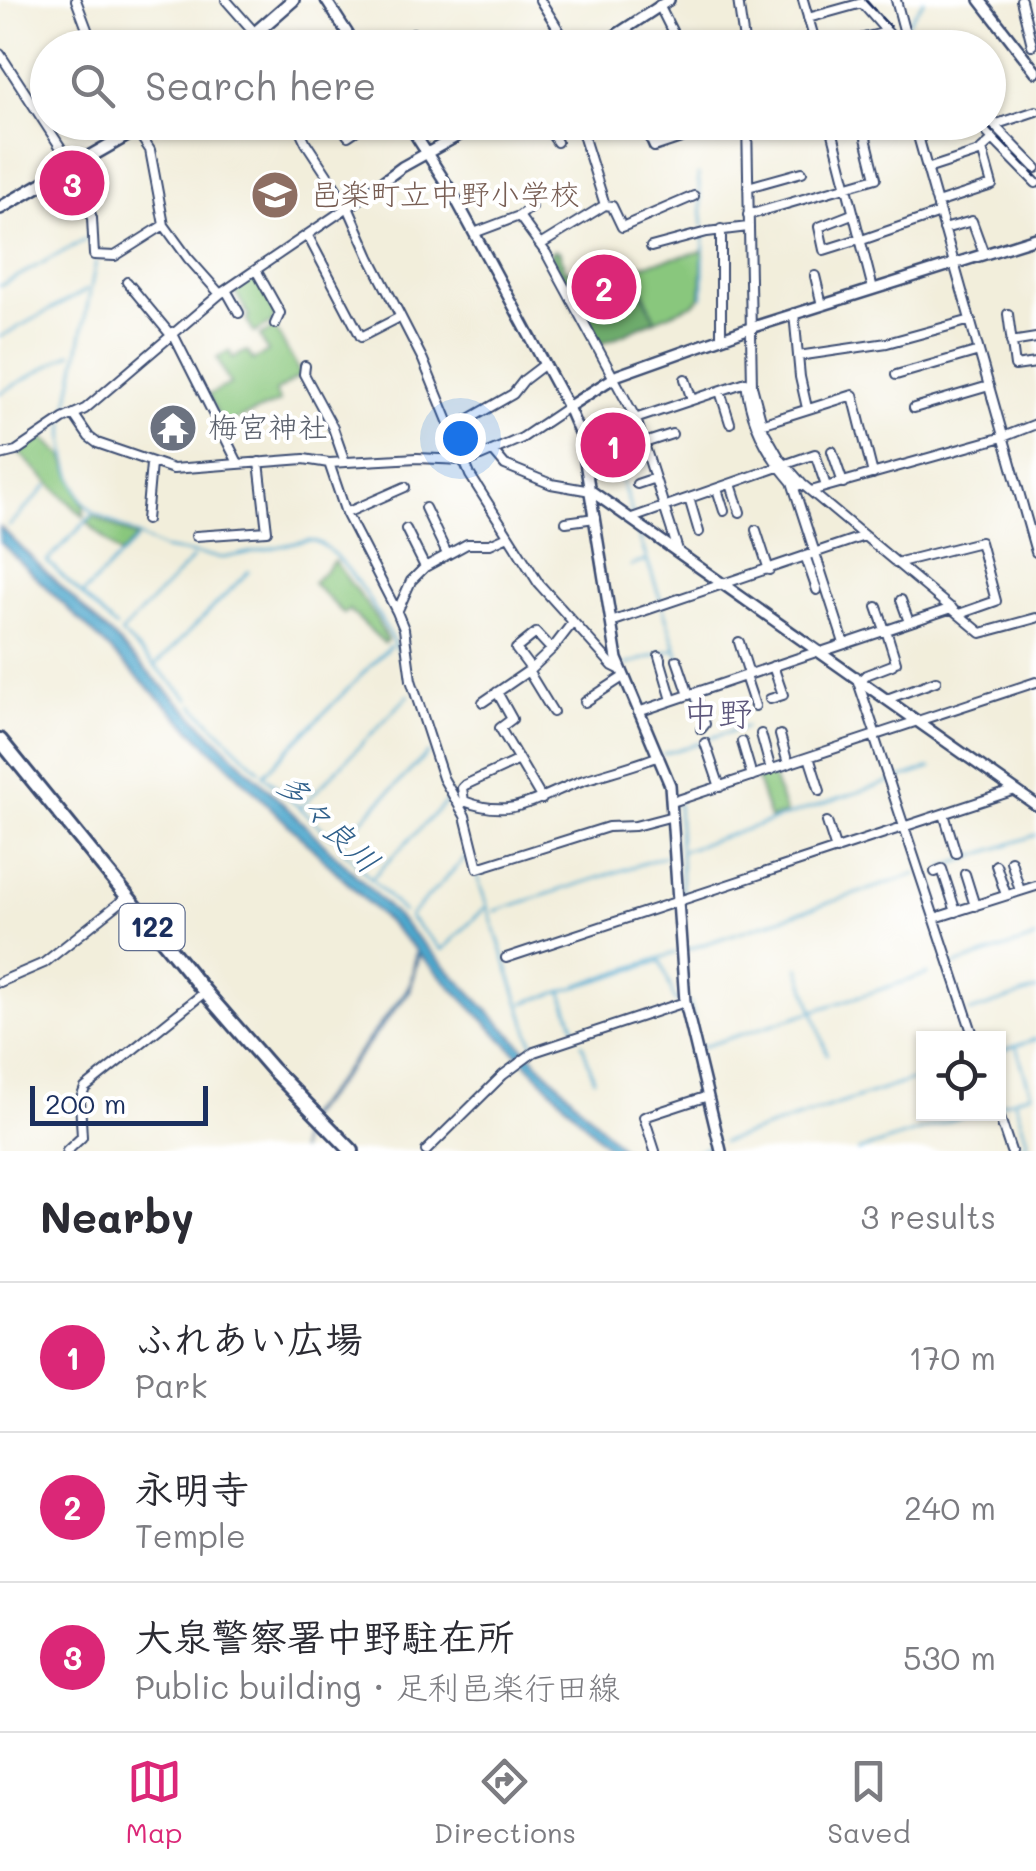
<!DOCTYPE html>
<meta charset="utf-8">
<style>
:root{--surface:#fff;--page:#f7f7f7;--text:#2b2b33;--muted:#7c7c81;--line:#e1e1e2;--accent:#db2777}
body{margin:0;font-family:Mali,"Klee One",sans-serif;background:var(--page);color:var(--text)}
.controls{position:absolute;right:30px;bottom:30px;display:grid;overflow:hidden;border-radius:0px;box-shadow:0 2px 8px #0004}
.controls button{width:90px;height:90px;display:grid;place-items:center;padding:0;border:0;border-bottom:2px solid var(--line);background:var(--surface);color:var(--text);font:50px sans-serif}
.scale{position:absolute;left:30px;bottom:25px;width:178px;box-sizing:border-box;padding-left:10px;border:5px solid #1b2f5e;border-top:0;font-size:28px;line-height:35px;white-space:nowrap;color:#1b2f5e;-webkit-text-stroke:8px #fff;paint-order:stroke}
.you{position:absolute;left:460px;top:438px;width:35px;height:35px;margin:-25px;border:8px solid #fff;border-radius:50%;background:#1a73e8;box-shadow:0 0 0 15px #1a73e833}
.badge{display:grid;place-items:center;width:65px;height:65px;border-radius:50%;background:var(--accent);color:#fff;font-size:32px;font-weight:700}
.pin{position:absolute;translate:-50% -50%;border:5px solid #fff;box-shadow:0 2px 10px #0006}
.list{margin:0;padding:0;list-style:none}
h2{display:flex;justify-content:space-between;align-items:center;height:130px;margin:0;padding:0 40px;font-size:42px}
h2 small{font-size:32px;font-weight:400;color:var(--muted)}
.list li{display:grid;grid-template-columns:65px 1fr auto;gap:30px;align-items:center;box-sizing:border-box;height:150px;padding:0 40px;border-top:2px solid var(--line)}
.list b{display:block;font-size:38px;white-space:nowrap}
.list p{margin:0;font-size:32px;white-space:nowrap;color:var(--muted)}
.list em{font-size:32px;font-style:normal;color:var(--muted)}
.icon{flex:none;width:55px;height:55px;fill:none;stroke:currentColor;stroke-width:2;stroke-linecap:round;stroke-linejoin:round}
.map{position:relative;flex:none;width:1036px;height:1151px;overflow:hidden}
.search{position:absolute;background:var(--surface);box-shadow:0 2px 8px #0004;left:30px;right:30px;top:30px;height:110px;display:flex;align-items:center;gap:25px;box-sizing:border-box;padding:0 35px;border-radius:55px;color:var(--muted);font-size:38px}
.sheet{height:580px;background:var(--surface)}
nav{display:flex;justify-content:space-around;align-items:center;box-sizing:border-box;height:140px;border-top:2px solid var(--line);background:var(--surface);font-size:28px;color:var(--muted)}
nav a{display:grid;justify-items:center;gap:5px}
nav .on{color:var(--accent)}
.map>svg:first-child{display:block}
.green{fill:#89c77d;stroke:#527b6e;stroke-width:2.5}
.forest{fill:#6eac6c;stroke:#446e65;stroke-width:2.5}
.water{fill:#50a9ce;stroke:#366c96;stroke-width:2.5}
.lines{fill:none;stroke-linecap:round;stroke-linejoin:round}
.stream{stroke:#50a9ce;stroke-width:2.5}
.minor-casing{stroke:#3b4c71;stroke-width:12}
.tertiary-casing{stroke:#3b4c71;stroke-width:14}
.primary-casing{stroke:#3b4c71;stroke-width:16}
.trunk-casing{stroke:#3b4c71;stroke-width:18}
.minor{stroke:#fff;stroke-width:8}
.tertiary{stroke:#fff;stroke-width:9}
.primary{stroke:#fff;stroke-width:11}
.trunk{stroke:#fff;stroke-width:12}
.rail{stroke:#1b2f5e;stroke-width:2.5;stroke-dasharray:15 8;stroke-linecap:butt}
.labels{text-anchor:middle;stroke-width:8;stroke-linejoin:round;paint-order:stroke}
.shield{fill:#fff;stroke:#5f6d8e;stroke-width:2.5}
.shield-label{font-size:28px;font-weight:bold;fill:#1b2f5e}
.education-label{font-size:30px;fill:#785e54;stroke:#fff;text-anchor:start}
.worship-label{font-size:30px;fill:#5b616d;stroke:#fff;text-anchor:start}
.water-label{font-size:32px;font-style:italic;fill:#30608b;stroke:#fff}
.quarter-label{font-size:35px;fill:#5d577c;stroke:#fff}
</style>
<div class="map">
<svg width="1036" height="1151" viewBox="0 0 1036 1151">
<rect width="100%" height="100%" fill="#fff"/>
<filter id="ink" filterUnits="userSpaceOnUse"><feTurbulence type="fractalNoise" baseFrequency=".01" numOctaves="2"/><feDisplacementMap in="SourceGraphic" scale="20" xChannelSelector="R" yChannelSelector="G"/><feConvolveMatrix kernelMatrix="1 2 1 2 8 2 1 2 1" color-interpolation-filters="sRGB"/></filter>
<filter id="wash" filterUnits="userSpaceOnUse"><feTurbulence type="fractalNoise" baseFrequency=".0048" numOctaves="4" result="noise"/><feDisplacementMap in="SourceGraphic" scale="40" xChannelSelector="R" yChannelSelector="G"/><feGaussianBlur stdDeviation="2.25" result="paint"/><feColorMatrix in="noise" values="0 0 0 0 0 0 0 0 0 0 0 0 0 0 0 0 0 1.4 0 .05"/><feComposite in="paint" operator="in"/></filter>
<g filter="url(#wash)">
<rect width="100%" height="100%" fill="#f2eedb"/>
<path class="green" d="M703,251L701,297L694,304L655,320L634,267Z
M254,277L276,311L272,323L254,333L246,319L249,316L234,290Z
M275,328L301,375L275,392L280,402L223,425L208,395L230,384L217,358L229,351L233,358L247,351L253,360L268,352L260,336Z
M632,422L646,463L593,479L585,437Z
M42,437L63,455L84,507V517L19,453Z
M93,516H94L137,538L120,555L87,522Z
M334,561L375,616L387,640L384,643L349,610L344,614L313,583Z
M771,771L786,814L770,819L756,777Z"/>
<path class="forest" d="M555,250L560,252L565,269L578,276L589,296L597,299C613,295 628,294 642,291L655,320L597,346L549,253Z"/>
<path class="water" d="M0,527L370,889L624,1151H612L419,954L409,992L327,1096L302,1122L299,1151L300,1122L327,1093L405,992L411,982L416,950L0,542Z"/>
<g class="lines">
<path class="stream" d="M906,25L924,0
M698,175L703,226
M0,286L90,237
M703,297L704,234
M0,337L87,290
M0,393L72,353
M66,415L96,261
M65,423C62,449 72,493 93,512L163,549L223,558L309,540C343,543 394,639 406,670
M632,513L619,473L647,464
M92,516L47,561L116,628
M9,526L47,486
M636,527L661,601
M631,566L647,560
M83,594L136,540
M663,608L679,658
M156,665L249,571
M626,665L675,649
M189,699L121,633L193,558
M193,705L260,771
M706,739L746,727
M663,754L700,743
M678,804L680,848
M300,808L409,695
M332,837L263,775L390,646
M466,857L409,917L442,950L485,908
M943,867L1036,835
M475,870L533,1044
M371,879L449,799
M682,894L681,851L931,768
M495,911L669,855L668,821
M403,912L341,848L345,837L428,753
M686,950L916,874
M955,965L1036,938
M799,967L827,1054
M578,985L675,953
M562,993L577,1033
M540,998L661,961L675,1001L678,999
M524,1003L542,997
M690,1004L694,1019
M970,1012L1036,990
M582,1043L594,1079
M537,1046L574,1034
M702,1047L928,974
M998,1052L1036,1039
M1015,1102L1028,1143L1015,1148
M1000,1104L1031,1093L1016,1046
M723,1142L924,1076
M696,1151L714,1145
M858,1151L971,1114
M1006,1151H1007"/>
</g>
</g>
<g filter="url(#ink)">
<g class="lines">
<g class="minor-casing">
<path id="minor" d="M76,0L94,48
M226,0L255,33
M540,0L570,48
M738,0L745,48
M803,0L817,48
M896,0L904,30L920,48
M1021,0L1032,45
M659,5L680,47
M808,18L862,3L890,35L893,48
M413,33L421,48
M252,35L261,48
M844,43L887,32
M0,54L74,168L92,218L94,255L115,256L164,225
M988,119L1036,168
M131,122L150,150L164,225L188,258L220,294
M296,122L306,143L348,207L370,257L423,360L470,475L539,584L613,666L619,669
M338,122L348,136L369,122
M543,122L557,142
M579,122L605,205L612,206L622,227L694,196
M643,122L654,147L699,132L747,133
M747,122L752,386L764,431L780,459L802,484L981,633L1036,618
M830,122L873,289
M914,122L1036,552
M994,125L1036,111
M993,139L1036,183
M927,169L979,152L993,139L977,122
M748,187L802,172
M937,203L992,185L982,149
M852,214L819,227L824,250L859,239
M748,215L876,178L862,122
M519,216L546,253L636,419L678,550
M944,229L972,221L984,254
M474,233L519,216L531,207
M308,236L361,337L400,317
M859,241L940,213
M540,245L605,205
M651,247L707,232L748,227
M256,270L280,313L275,324
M815,276L822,305
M127,282L170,334
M226,290L239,313
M794,313L800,377L807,408
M1008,314L1015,366L1036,363
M172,332L238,463
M721,338V229
M1011,342L1036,338
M798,356L887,343L971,320
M305,366L304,374L333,428L345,462
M896,375L979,351
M685,379L692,400
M720,391L730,423
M914,408L989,386
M74,415L89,437L97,443L173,469L304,459L329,463L417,458L463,460
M761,424L853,395L873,474
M450,430L513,394L524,380L545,364
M581,437L746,382C750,420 767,454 792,482L797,486L802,484
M644,443L672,434
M832,451L843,483
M494,452L505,465L551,484L591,491
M0,455L16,451L63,419L85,409L220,294L348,207
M329,463L346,513L397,612
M464,463L522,438L568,407
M792,482L844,643
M637,484L655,478
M731,484L740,512
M717,489L724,511
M811,491L1003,437L1036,424
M689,498L699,532
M425,508L447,554
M346,513L405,487
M632,518L815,454L826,486
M146,520L151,464
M566,522L595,518
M406,529L425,567
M756,530L769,570
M196,536L267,531L259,462
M508,536L490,544H467L425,567L411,581L397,612L404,629L411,680L443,778L465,816L478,868L608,827L635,826L673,816
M806,558L817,590
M896,563L980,542L996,601L959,614
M901,600L909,622
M877,607L885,630
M611,622L864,536
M886,630L896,662
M739,642L749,674
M821,652L952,608
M659,656L672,700
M677,660L689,695
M531,669L516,649L536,633L551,649
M528,671L553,712
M745,676L755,706
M856,676L876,735
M861,680L866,675L892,665
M695,693L705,724L701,729
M770,699L783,695L773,666
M887,699L936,681
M483,702L531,669L553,648L573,622
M585,702L623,677
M638,712L819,651
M761,734L771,770
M780,735L788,764
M874,736L974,1038
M742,742L752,776
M705,743L720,787
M809,757L820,791
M519,760L542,799
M464,801L462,788L465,785L519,760L500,728L512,719L497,692
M672,802L1036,682
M461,805L464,801C515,821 537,796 584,780C609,772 634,766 659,756
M944,814L956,853
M827,822L836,850
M1011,861L1020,891
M996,865L1006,895
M935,872L942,869L956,912
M965,874L975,906
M935,918L1036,886
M506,958L1015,790
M0,982L44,963L127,897
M998,1112L1011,1151
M67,1151L82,1137L80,1101L85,1088L205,992
M426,1151L503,1075L534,1052L685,1002
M655,1151L644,1117L708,1096"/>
</g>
<g class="tertiary-casing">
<path id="tertiary" d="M326,0L357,48
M980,0L1036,72
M596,48L669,0
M407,122L453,194L568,407L581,437L617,659L670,785L685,1002L721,1151
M348,207L402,167L483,122
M568,407L618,375L750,328L1036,238
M591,491L1036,805"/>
</g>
<g class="primary-casing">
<path id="primary" d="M238,48L293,0
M0,208L150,122"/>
</g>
<g class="trunk-casing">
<path id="trunk" d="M0,740L205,992L272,1069L352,1151"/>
</g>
<use href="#minor" class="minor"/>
<use href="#tertiary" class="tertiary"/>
<use href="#primary" class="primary"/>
<use href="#trunk" class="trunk"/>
<path class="rail" d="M865,0L910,48
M983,122L1036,177"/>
</g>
</g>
<defs>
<g id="school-disc" transform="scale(2.5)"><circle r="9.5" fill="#8d6e63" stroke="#fff"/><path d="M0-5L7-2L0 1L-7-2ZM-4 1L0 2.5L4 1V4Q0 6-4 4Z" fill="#fff"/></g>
<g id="temple-disc" transform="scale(2.5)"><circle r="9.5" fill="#6b7280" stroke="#fff"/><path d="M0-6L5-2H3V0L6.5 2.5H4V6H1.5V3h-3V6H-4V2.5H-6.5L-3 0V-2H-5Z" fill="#fff"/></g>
</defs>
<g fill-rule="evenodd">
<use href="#school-disc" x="275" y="195"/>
<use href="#temple-disc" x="173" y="428"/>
</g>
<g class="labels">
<rect class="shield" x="119.5" y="904" width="65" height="46" rx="8"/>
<g class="shield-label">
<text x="152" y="937">122</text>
</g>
<g class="education-label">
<text x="310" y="205">邑楽町立中野小学校</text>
</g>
<g class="worship-label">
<text x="208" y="438">梅宮神社</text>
</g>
<g class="water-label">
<text transform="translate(328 823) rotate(44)" y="11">多々良川</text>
</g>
<g class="quarter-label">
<text x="718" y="726">中野</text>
</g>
</g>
</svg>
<div class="controls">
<button><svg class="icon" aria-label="locate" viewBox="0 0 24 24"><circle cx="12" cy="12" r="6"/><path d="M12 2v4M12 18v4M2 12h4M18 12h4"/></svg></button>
</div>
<div class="scale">200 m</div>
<div class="you"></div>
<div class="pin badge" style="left:613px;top:445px">1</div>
<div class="pin badge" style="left:604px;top:287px">2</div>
<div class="pin badge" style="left:72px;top:183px">3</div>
<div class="search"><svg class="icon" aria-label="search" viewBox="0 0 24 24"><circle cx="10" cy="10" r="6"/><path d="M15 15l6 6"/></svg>Search here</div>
</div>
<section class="sheet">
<h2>Nearby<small>3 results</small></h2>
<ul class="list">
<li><span class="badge">1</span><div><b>ふれあい広場</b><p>Park</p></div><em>170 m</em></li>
<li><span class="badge">2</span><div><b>永明寺</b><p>Temple</p></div><em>240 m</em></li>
<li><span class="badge">3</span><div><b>大泉警察署中野駐在所</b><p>Public building · 足利邑楽行田線</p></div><em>530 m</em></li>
</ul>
</section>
<nav>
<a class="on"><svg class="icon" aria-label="map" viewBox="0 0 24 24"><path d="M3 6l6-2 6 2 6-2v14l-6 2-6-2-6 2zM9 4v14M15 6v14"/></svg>Map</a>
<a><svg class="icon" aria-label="directions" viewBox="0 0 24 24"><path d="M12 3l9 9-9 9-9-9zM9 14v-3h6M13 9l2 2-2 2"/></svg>Directions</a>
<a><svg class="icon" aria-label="saved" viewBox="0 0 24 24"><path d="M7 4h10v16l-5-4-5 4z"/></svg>Saved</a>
</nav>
